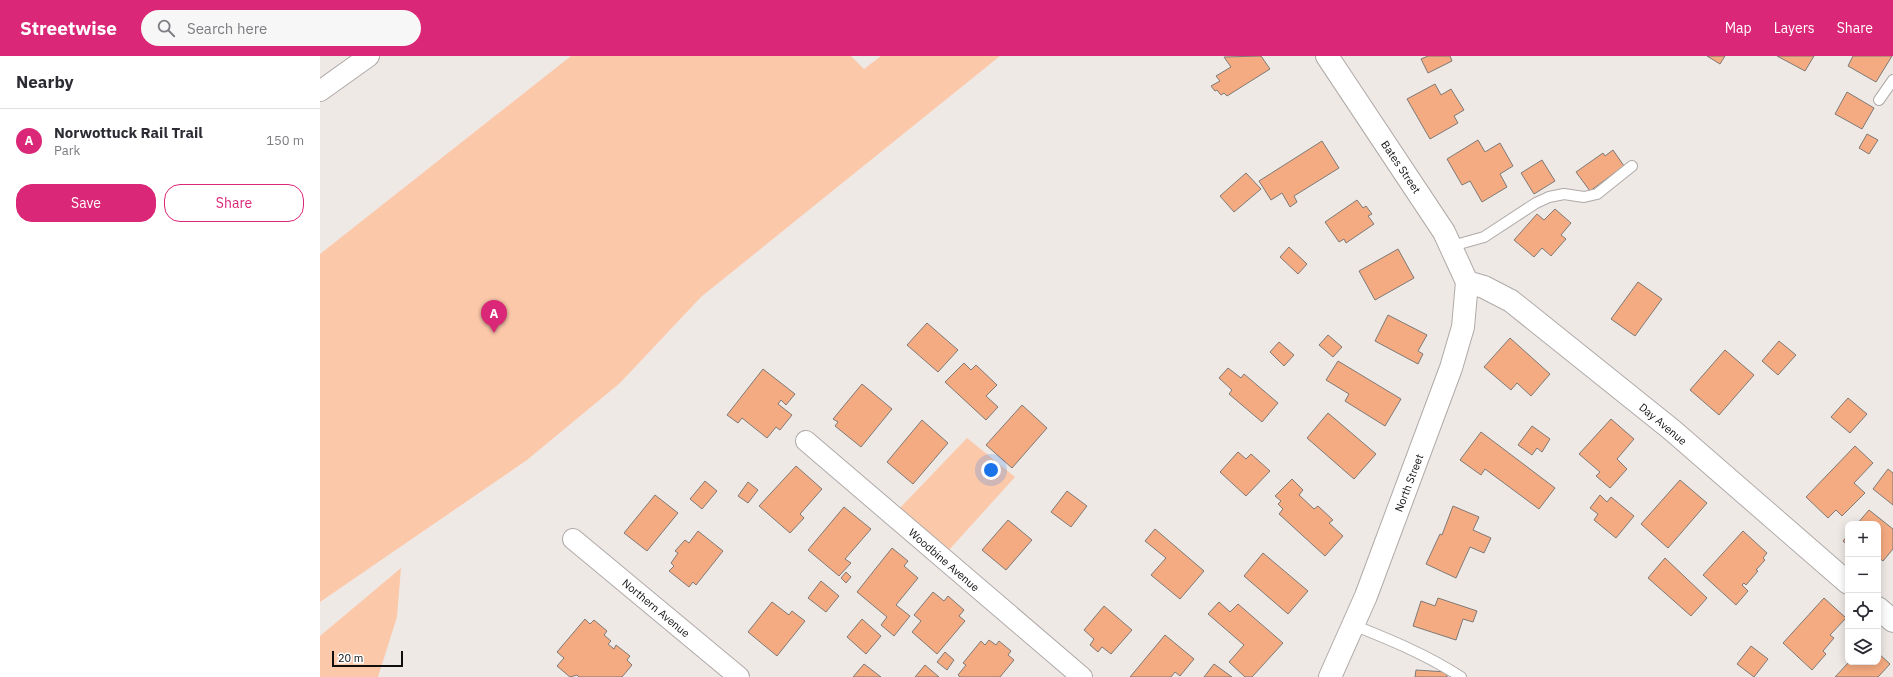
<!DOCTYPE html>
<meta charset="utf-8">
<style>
:root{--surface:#fff;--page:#f7f7f7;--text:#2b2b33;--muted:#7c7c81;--line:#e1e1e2;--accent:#db2777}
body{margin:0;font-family:"IBM Plex Sans",sans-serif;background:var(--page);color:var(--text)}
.controls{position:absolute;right:12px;bottom:12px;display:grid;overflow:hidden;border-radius:8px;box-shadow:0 2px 10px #0003}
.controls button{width:36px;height:36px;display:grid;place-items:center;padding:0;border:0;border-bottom:1px solid var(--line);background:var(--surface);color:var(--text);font:20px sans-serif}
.scale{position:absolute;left:12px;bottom:10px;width:71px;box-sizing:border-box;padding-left:4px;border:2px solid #110f0e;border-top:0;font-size:11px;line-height:14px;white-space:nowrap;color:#110f0e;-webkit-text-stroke:3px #fff;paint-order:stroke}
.you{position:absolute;left:671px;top:414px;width:14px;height:14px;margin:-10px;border:3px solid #fff;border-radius:50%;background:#1a73e8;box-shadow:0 0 0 6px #1a73e833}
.badge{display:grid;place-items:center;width:26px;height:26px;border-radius:50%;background:var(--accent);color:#fff;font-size:13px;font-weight:700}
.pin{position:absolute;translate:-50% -33px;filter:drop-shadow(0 1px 2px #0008)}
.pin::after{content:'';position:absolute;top:21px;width:14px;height:12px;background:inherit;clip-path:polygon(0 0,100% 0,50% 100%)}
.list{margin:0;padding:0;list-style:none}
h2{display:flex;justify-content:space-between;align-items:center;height:52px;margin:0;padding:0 16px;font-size:17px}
h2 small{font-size:13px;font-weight:400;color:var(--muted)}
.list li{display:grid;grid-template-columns:26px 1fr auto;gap:12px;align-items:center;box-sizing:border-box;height:64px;padding:0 16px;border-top:1px solid var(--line)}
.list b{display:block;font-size:15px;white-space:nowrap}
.list p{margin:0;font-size:13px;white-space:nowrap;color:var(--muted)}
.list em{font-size:13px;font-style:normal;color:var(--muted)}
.actions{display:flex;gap:8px;padding:12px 16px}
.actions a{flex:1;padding:9px 0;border:1px solid var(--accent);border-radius:16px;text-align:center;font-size:14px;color:var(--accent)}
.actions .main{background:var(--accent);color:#fff}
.icon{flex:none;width:22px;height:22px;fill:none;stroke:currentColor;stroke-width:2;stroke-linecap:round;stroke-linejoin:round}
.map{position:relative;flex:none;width:1573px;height:621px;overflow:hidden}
header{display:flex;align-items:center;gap:24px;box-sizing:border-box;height:56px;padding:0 20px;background:var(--accent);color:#fff}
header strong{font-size:19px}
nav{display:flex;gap:22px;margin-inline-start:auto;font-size:14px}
.search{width:280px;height:36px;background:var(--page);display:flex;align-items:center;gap:10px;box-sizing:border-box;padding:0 14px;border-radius:22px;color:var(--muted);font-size:15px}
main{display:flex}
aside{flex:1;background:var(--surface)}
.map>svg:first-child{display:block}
.green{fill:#fcc8aa}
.building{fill:#f5ab81;stroke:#7e7976}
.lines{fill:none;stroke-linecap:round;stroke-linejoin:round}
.service-casing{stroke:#afaaa8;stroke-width:12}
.minor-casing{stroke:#afaaa8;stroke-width:22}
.tertiary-casing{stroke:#afaaa8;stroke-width:24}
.service{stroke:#fff;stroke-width:10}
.minor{stroke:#fff;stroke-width:20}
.tertiary{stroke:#fff;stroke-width:22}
.labels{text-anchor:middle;stroke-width:3;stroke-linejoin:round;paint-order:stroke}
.street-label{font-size:11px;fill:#110f0e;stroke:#fff}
</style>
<header>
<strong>Streetwise</strong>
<div class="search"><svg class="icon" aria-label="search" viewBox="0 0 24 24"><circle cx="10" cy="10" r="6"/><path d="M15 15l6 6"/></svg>Search here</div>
<nav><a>Map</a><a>Layers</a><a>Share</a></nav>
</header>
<main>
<aside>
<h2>Nearby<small></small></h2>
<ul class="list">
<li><span class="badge">A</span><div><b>Norwottuck Rail Trail</b><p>Park</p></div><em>150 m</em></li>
</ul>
<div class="actions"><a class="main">Save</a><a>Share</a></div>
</aside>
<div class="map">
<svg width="1573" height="621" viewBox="0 0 1573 621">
<rect width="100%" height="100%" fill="#efe9e6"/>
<path class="green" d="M251,0H531L544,13L561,0H680L381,241L300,327L207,404L0,546V198Z
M647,382L695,421L629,494L579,453Z
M81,512L77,561L58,621H0V580Z"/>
<path class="building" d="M941,0L950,13L907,40L904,37L901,39L897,34L895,35L891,30L900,25L896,20L911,11L904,1Z
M1108,0H1130L1132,5L1108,17L1101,3Z
M1387,0H1405L1400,8Z
M1457,0H1494L1485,15Z
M1533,0H1572L1556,26L1528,10Z
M1115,28L1121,39L1131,33L1144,54L1134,60L1138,67L1110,83L1087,43Z
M1527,36L1554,52L1542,73L1515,58Z
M1547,78L1558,84L1549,98L1539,92Z
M1158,84L1165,96L1180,87L1193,110L1180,118L1187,131L1162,146L1150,125L1142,129L1127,103Z
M1002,85L1019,112L974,140L977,146L970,151L962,137L951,144L939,125Z
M1293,94L1304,110L1270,135L1256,116L1283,97L1285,100Z
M1222,104L1235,125L1214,138L1201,117Z
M926,117L941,133L914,156L900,140Z
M1037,144L1043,152L1046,150L1052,158L1048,160L1054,168L1026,187L1024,183L1019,186L1005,166Z
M1235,153L1251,167L1241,179L1246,183L1231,200L1222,192L1214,201L1194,184L1217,158L1224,164Z
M969,191L987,208L978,218L960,201Z
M1078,193L1094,222L1055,244L1039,215Z
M1318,226L1342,243L1315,280L1291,263Z
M1068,259L1107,279L1098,295L1103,298L1098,308L1055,285Z
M607,267L638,294L618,316L587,289Z
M1008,279L1022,291L1013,301L999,289Z
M1190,282L1230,318L1211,340L1197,327L1191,334L1164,311Z
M1459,285L1476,299L1458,319L1442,305Z
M959,286L974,299L964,310L950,296Z
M1405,294L1434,319L1399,359L1370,334Z
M1018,305L1081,343L1065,370L1025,345L1029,338L1006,324Z
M644,307L651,314L656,309L677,329L666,340L678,351L666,364L625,326Z
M908,312L921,322L924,318L958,347L942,366L909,338L912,334L899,322Z
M443,313L475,338L466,349L461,344L458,348L472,359L460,374L456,371L447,382L422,362L418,367L407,359Z
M542,328L572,353L541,391L515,370L518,366L513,363Z
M1528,342L1547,358L1530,377L1511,361Z
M702,349L727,372L692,412L666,389Z
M1008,357L1056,398L1034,423L987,382Z
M1291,363L1314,383L1297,403L1307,413L1290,432L1276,420L1280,416L1259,398Z
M602,364L628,387L593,428L567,406Z
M1212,370L1230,383L1222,396L1217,392L1212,399L1198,389Z
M1161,376L1235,432L1219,453L1165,413L1161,419L1140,404Z
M1535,390L1553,407L1534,427L1545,437L1522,460L1516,454L1508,462L1486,441Z
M918,396L926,403L931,398L950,415L926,440L900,416Z
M476,410L502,433L480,458L484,462L470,477L439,450Z
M1568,413L1573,417V449L1553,433Z
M972,423L983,434L979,439L994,453L998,450L1013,464L1009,467L1023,480L1005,500L959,458L963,453L958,448L961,445L955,440Z
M1360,424L1387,447L1348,492L1321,468Z
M385,425L397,435L382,453L370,443Z
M428,426L438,434L428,447L418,440Z
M747,435L767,450L751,471L731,456Z
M335,439L358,457L327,495L304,477Z
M1280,439L1287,446L1291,441L1314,460L1296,482L1274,464L1278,458L1270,452Z
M1133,450L1159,461L1153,474L1171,482L1164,497L1150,491L1136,522L1106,508L1120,478L1122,479Z
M524,451L551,473L525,503L531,507L519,520L488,494Z
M1549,454L1573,473V493L1563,505L1558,501V468H1537Z
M688,464L712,484L686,514L662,494Z
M835,473L884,515L860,543L831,519L846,502L825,485Z
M378,475L403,495L376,529L373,526L369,531L349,515L354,510L351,507L358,497L355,495L365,484L369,487Z
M1423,475L1447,497L1443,502L1445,504L1436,514L1438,515L1426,529L1424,527L1422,529L1428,535L1416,549L1383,519Z
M1528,479V490L1523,485Z
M572,492L588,505L584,510L598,522L576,549L590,560L574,580L561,569L567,561L537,536Z
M943,497L988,535L968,558L924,520Z
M1345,502L1387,542L1371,560L1328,522Z
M526,516L531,521L526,527L521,522Z
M501,525L519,540L506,556L488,542Z
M613,536L624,545L628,540L644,554L639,560L645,565L617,598L592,576L601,565L594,559Z
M1118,542L1157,555L1153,566L1143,563L1136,584L1093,570L1101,545L1115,550Z
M1504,542L1526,562L1510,579L1514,582L1503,595L1506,598L1492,614L1463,587Z
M452,546L469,559L472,555L485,565L457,600L428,576Z
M899,546L910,556L918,548L963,587L932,621H925L909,606L924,589L888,558Z
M784,550L812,574L791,598L782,591L778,596L770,589L774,583L764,574Z
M265,563L270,568L274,564L287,575L284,579L291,585L288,588L294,593L296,589L310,600L307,604L312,609L302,621H259L257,619L250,621L237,610L244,602L237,596Z
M542,563L561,580L546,598L527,581Z
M845,579L874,603L860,620L855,616L851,621H810Z
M669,584L676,589L679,585L691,595L688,599L694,604L680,621H640L638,619L646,609L643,607L661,585L665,589Z
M1431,590L1448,603L1434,621L1417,608Z
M625,596L634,604L627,614L617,606Z
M1558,597L1570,608L1558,621H1515L1529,606H1558Z
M544,608L561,621H533Z
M894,608L912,621H884Z
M605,609L619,621H595Z
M1096,614L1127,616V621H1095Z"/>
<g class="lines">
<g class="service-casing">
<path id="service" d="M1559,44L1573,24
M1132,190L1164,181L1216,147L1229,141L1244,138L1264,141L1277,138L1312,110
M1033,569C1071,584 1107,599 1141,621"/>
</g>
<g class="minor-casing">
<path id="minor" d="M0,35L49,0
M486,385L762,621
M253,483L419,621"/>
</g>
<g class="tertiary-casing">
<path id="tertiary" d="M1007,0L1124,176L1147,226L1143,271L1131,312L1046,540L1010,621
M1147,226L1164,231L1191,245L1352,374L1528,527
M1558,552L1573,565"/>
</g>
<use href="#service" class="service"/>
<use href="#minor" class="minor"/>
<use href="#tertiary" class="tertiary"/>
</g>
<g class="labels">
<g class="street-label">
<text transform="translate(1081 111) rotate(56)" y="4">Bates Street</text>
<text transform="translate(1343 368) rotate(40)" y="4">Day Avenue</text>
<text transform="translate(1089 427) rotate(-69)" y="4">North Street</text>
<text transform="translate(624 504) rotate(41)" y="4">Woodbine Avenue</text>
<text transform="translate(336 552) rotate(40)" y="4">Northern Avenue</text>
</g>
</g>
</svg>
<div class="controls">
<button>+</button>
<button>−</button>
<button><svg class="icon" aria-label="locate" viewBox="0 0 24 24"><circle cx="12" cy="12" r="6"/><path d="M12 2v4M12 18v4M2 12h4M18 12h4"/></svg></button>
<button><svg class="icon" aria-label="layers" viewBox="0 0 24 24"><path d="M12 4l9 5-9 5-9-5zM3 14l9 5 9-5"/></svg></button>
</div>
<div class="scale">20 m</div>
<div class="you"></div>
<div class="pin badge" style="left:174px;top:277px">A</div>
</div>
</main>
